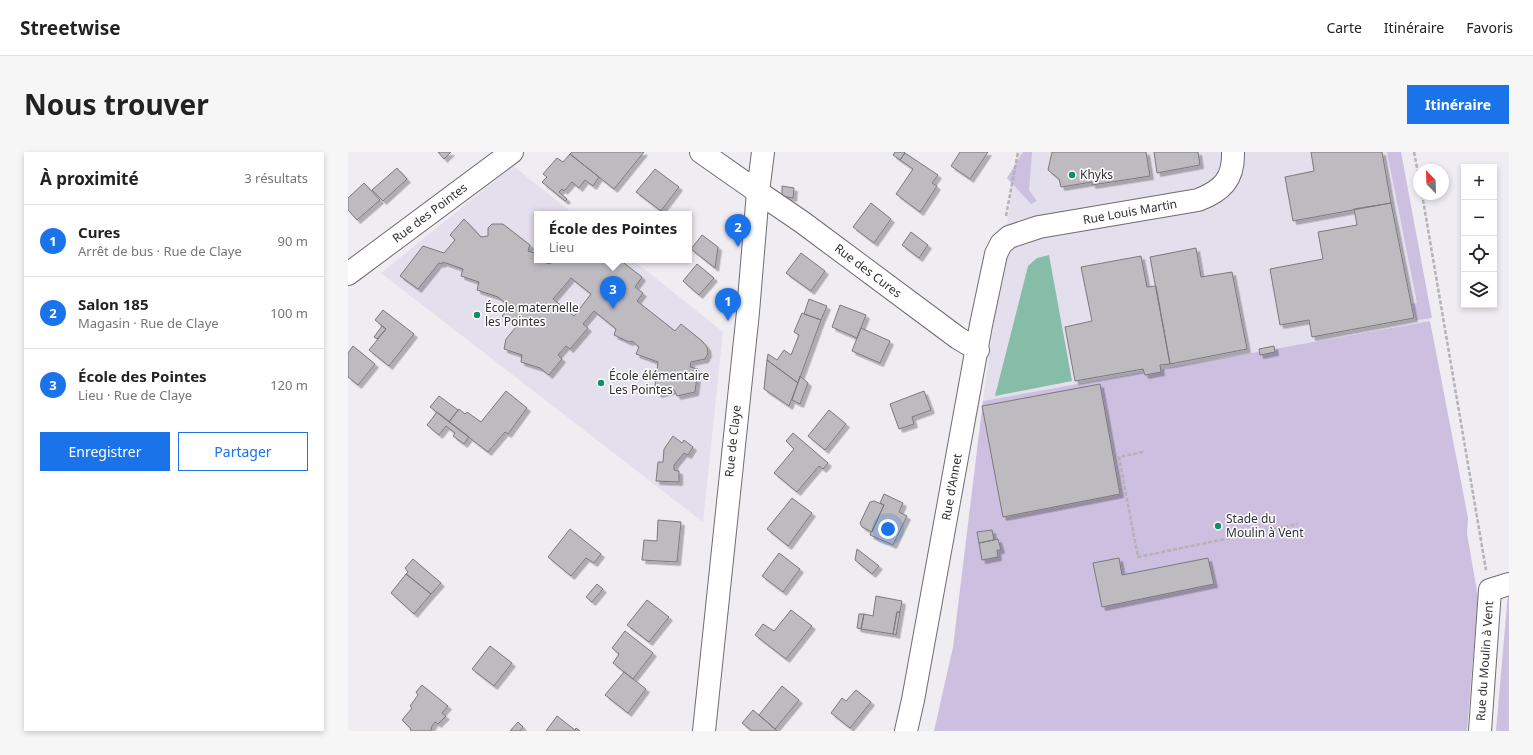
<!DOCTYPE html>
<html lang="fr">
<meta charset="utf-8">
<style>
:root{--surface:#fff;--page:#f6f6f6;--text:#222;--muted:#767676;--line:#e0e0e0;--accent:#1a73e8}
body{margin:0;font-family:"Noto Sans",sans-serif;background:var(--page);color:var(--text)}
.controls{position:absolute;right:12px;top:12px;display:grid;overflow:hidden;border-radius:0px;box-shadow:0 2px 6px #0003}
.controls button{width:36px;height:36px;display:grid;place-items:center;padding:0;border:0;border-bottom:1px solid var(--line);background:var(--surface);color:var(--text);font:20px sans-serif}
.compass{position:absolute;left:1065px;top:12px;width:36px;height:36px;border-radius:50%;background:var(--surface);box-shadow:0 2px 6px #0003;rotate:337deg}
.you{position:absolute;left:540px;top:377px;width:14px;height:14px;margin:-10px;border:3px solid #fff;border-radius:50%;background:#1a73e8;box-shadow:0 0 0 6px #1a73e833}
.badge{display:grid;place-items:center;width:26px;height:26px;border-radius:50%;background:var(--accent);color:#fff;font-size:13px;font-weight:700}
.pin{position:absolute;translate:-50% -33px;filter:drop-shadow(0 1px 2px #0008)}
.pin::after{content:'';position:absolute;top:21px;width:14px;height:12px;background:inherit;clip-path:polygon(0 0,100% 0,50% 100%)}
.popup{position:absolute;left:186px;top:59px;width:158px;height:52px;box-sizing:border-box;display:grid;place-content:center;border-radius:0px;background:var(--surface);filter:drop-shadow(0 1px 3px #0005);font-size:13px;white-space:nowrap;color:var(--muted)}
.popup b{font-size:15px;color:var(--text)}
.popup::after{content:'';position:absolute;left:50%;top:100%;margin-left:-8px;border:8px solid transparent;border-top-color:var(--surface)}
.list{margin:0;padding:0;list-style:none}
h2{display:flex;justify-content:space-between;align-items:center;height:52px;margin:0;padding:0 16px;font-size:17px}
h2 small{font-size:13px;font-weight:400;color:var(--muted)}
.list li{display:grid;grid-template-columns:26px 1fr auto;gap:12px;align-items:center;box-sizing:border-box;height:72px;padding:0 16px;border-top:1px solid var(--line)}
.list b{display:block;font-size:15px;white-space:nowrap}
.list p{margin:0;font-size:13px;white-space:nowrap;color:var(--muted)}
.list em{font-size:13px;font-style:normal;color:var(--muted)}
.actions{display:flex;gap:8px;padding:12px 16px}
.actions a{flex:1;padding:9px 0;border:1px solid var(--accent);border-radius:0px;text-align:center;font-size:14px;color:var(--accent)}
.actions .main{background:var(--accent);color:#fff}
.icon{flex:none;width:22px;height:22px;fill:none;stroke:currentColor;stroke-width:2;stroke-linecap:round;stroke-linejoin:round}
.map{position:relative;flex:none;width:1161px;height:579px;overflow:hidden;border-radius:0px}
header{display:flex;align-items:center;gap:24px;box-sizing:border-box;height:56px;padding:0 20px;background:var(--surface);border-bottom:1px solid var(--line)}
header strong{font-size:19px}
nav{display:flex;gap:22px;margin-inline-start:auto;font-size:14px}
.intro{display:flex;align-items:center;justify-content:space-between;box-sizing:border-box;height:96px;padding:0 24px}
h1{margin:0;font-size:28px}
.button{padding:10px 18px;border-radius:0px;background:var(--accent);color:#fff;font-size:14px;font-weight:700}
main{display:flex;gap:24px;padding:0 24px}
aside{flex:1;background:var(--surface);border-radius:0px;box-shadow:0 2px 6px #0003}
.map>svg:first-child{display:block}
.built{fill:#e4dfec}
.green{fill:#ccbfdf}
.water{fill:#86bda8}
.building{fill:#bdbbc0;stroke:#7b797e;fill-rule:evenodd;filter:url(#shadow)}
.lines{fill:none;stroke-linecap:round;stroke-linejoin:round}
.street-casing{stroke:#6e6c71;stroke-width:24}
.secondary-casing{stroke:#6e6c71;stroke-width:24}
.path{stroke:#b4b2b7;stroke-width:2.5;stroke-dasharray:4 2;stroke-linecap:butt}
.street{stroke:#fff;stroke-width:22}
.secondary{stroke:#fff;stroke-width:22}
.poi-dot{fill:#178b6d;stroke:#fff;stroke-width:1.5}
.labels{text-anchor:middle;stroke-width:3;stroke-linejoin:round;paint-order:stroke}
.poi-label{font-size:12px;fill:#302f31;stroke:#fff;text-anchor:start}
.street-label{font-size:12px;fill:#302f31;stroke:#fff}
</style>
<header>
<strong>Streetwise</strong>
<nav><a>Carte</a><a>Itinéraire</a><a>Favoris</a></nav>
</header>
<div class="intro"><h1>Nous trouver</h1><a class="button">Itinéraire</a></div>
<main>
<aside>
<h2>À proximité<small>3 résultats</small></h2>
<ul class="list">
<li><span class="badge">1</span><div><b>Cures</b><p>Arrêt de bus · Rue de Claye</p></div><em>90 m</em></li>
<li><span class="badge">2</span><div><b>Salon 185</b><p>Magasin · Rue de Claye</p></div><em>100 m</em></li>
<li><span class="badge">3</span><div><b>École des Pointes</b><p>Lieu · Rue de Claye</p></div><em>120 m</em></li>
</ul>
<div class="actions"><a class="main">Enregistrer</a><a>Partager</a></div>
</aside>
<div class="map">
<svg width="1161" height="579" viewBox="0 0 1161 579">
<defs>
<filter id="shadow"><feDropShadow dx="3.5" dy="3.5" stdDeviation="0" flood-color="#0004"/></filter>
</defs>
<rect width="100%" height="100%" fill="#efecf2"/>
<path class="built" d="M669,0H1053L1082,169L635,249Z
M165,14L226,62H189V108H285L375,180L355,370L33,121Z"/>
<path class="green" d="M675,0H684L681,38L689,49L683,52L659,26Z
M1039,0H1053L1084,166L1068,168L1064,152L1069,151Z
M1082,169L1120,366L1119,382L1130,445L1119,579H586L605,495L635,249Z
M1161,440V579H1148L1160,441Z"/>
<path class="water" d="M701,103L724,229L647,244L680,114L689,106Z"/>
<path class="building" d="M90,0H103L96,7Z
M224,0H296L266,37L222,2Z
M547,0H556L557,1L552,8L545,3Z
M612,0H640L622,27L603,14Z
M704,0H798L802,24L744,33V30L713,35L711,27L700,18Z
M806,0H850L852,13L809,21Z
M963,0H1034L1043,51L945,69L937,25L966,19Z
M557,1L590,23L584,31L589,34L572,60L548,42L565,17L552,8Z
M222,2L251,25L245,34L237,28L231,36L224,30L216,39L214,37L211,40L219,47L217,49L194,30L199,25L195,22L209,6L215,10Z
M49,16L59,27L35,49L24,38Z
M307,17L331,35L313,59L288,40Z
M16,31L32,48L9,68L0,58V46Z
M434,34L446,36L445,46L434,44Z
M523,51L543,67L526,91L505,75Z
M1043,51L1066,166L964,185L961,168L932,173L922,117L975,107L970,80L1009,73L1006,57Z
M116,67L133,85L140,84V76L144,72H155L182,93L180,99L189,102V108L202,112L205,108H272L294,125L287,135L295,141L289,149L327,179L333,172L354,189L359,195L360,201L357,207L343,210L342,215L350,217L347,240L329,244L326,238L310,242L307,234L310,210L288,202L291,195L284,189L281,190L266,183L268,177L246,159L235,172L240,176L222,197L218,194L210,203L214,207L201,223L192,216L173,210L174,203L156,197L158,187L168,175L154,164L162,155L150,145L129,138L131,130L113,124L115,117L95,110L94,112L91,111L70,137L52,124L75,94L96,101L107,88L102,83ZM223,126L243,142L226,164L205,147Z
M563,80L580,93L571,106L554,93Z
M354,83L370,95L367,116L343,97Z
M848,96L853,125L884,120L899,197L822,212L802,105Z
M453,101L477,119L463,139L438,121Z
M793,104L799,135L808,134L822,212L812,213L813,220L797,223L795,217L727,229L717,175L744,169L733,115Z
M349,112L366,126L351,143L335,129Z
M461,147L479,154L473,168L456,162Z
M492,153L518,163L509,186L484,175Z
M35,158L66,182L41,214L21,198L38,177L27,168Z
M454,161L473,168L450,231L419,208L420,202L429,208L436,198L443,203L451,183L446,180Z
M34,174L38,177L29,187L26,185Z
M513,176L542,189L532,211L504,199Z
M5,194L27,212L10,233L0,225V201Z
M926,194L927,200L912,203L911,197Z
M419,208L450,231L441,254L416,237Z
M452,224L460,231L452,252L444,248Z
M752,232L772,342L655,365L634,254Z
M158,239L179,256L160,282L157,280L140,300L101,270L111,257L117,262L119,260L133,270Z
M576,239L583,258L564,265L566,272L551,277L542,252Z
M91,244L110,258L101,270L82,255Z
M481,258L498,272L477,298L460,284Z
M89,260L121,285L116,292L105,284L107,281L98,274L91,283L79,273Z
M445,281L480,311L475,317L471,314L449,340L426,321L446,297L438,289Z
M325,284L334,291L336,288L345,295L340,303L336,301L326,313V318L331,319V330L308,329L310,310H315L316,297Z
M536,342L555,351L551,360L559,364L545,393L522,383L536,353L532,351Z
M444,346L464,361L440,394L419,377Z
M526,349L536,353L524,380L514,375L512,371L522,350Z
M310,368L333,370L329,410L294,408L296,388L309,389Z
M222,377L253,402L246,411L238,406L223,424L200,405Z
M644,378L646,388L631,391L629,380Z
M650,387L653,398H649L650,405L634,408L631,391Z
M509,397L531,414L524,422L507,408Z
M431,401L452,417L435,440L414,424Z
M771,406L774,423L860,406L866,432L754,455L745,411Z
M65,407L93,431L83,442L58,422L60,420L57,416Z
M58,422L83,442L66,462L43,441Z
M249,432L255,437L244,450L238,445Z
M528,444L554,449L552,460H549L545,482L513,477L516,462L525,464Z
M299,448L321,465L301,490L279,473Z
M443,458L464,474L438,507L407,483L415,472L426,479Z
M549,460H552L548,483L545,482Z
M511,462H516L513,477L509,476Z
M277,479L305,501L285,527L265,511L271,502L264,496Z
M142,494L164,511L146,534L124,517Z
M276,520L298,537L280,561L257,543Z
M74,533L100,554L94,561L98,564L90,572L87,570L84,574L83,579H63L62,576L54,568L64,556L62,554L70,543L68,540Z
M434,534L451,548L427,577L411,563Z
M508,538L523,550L502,576L483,561L494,546L498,549Z
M405,558L427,577L429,579H404L394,571Z
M209,564L227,578L228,576L232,579H198Z
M170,570L175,575L172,579H162Z"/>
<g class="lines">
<g class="street-casing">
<path id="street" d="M410,40L454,70L610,186L630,198
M0,122L164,0
M558,579L565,548L633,173L648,102L653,92L661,85L691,75L850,48C874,39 886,27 885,0
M1132,579L1142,438L1161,432"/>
</g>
<g class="secondary-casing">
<path id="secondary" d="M353,0L410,40
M356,579L400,160L410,40L415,0"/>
</g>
<path class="path" d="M1066,0L1071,26
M1074,42L1138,418
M658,64L670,0
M795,300L771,305L790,405L950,372"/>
<use href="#street" class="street"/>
<use href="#secondary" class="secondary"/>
</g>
<g class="poi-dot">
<circle cx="724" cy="23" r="4"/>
<circle cx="129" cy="163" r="4"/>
<circle cx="253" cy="231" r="4"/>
<circle cx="870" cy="374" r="4"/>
</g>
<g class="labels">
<g class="poi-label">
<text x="732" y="27">Khyks</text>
<text x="137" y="160">École maternelle<tspan x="137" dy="14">les Pointes</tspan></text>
<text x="261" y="228">École élémentaire<tspan x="261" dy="14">Les Pointes</tspan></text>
<text x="878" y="371">Stade du<tspan x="878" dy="14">Moulin à Vent</tspan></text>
</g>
<g class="street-label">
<text transform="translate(782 60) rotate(-10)" y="4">Rue Louis Martin</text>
<text transform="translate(82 61) rotate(-37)" y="4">Rue des Pointes</text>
<text transform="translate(520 119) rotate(37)" y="4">Rue des Cures</text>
<text transform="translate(385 289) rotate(-84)" y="4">Rue de Claye</text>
<text transform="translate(604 335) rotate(-80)" y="4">Rue d'Annet</text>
<text transform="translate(1137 509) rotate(-86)" y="4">Rue du Moulin à Vent</text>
</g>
</g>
</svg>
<div class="controls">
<button>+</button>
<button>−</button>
<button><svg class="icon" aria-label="locate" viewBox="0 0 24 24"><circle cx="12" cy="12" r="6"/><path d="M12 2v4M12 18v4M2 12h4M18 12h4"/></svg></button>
<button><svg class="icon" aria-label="layers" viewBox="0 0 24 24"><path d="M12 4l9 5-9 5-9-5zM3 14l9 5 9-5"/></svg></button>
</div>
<svg class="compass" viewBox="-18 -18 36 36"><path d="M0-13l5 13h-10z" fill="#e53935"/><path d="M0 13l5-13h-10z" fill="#767676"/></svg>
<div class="you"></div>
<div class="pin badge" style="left:380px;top:169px">1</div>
<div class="pin badge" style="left:390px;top:95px">2</div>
<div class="pin badge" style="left:265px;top:157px">3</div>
<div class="popup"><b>École des Pointes</b>Lieu</div>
</div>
</main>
